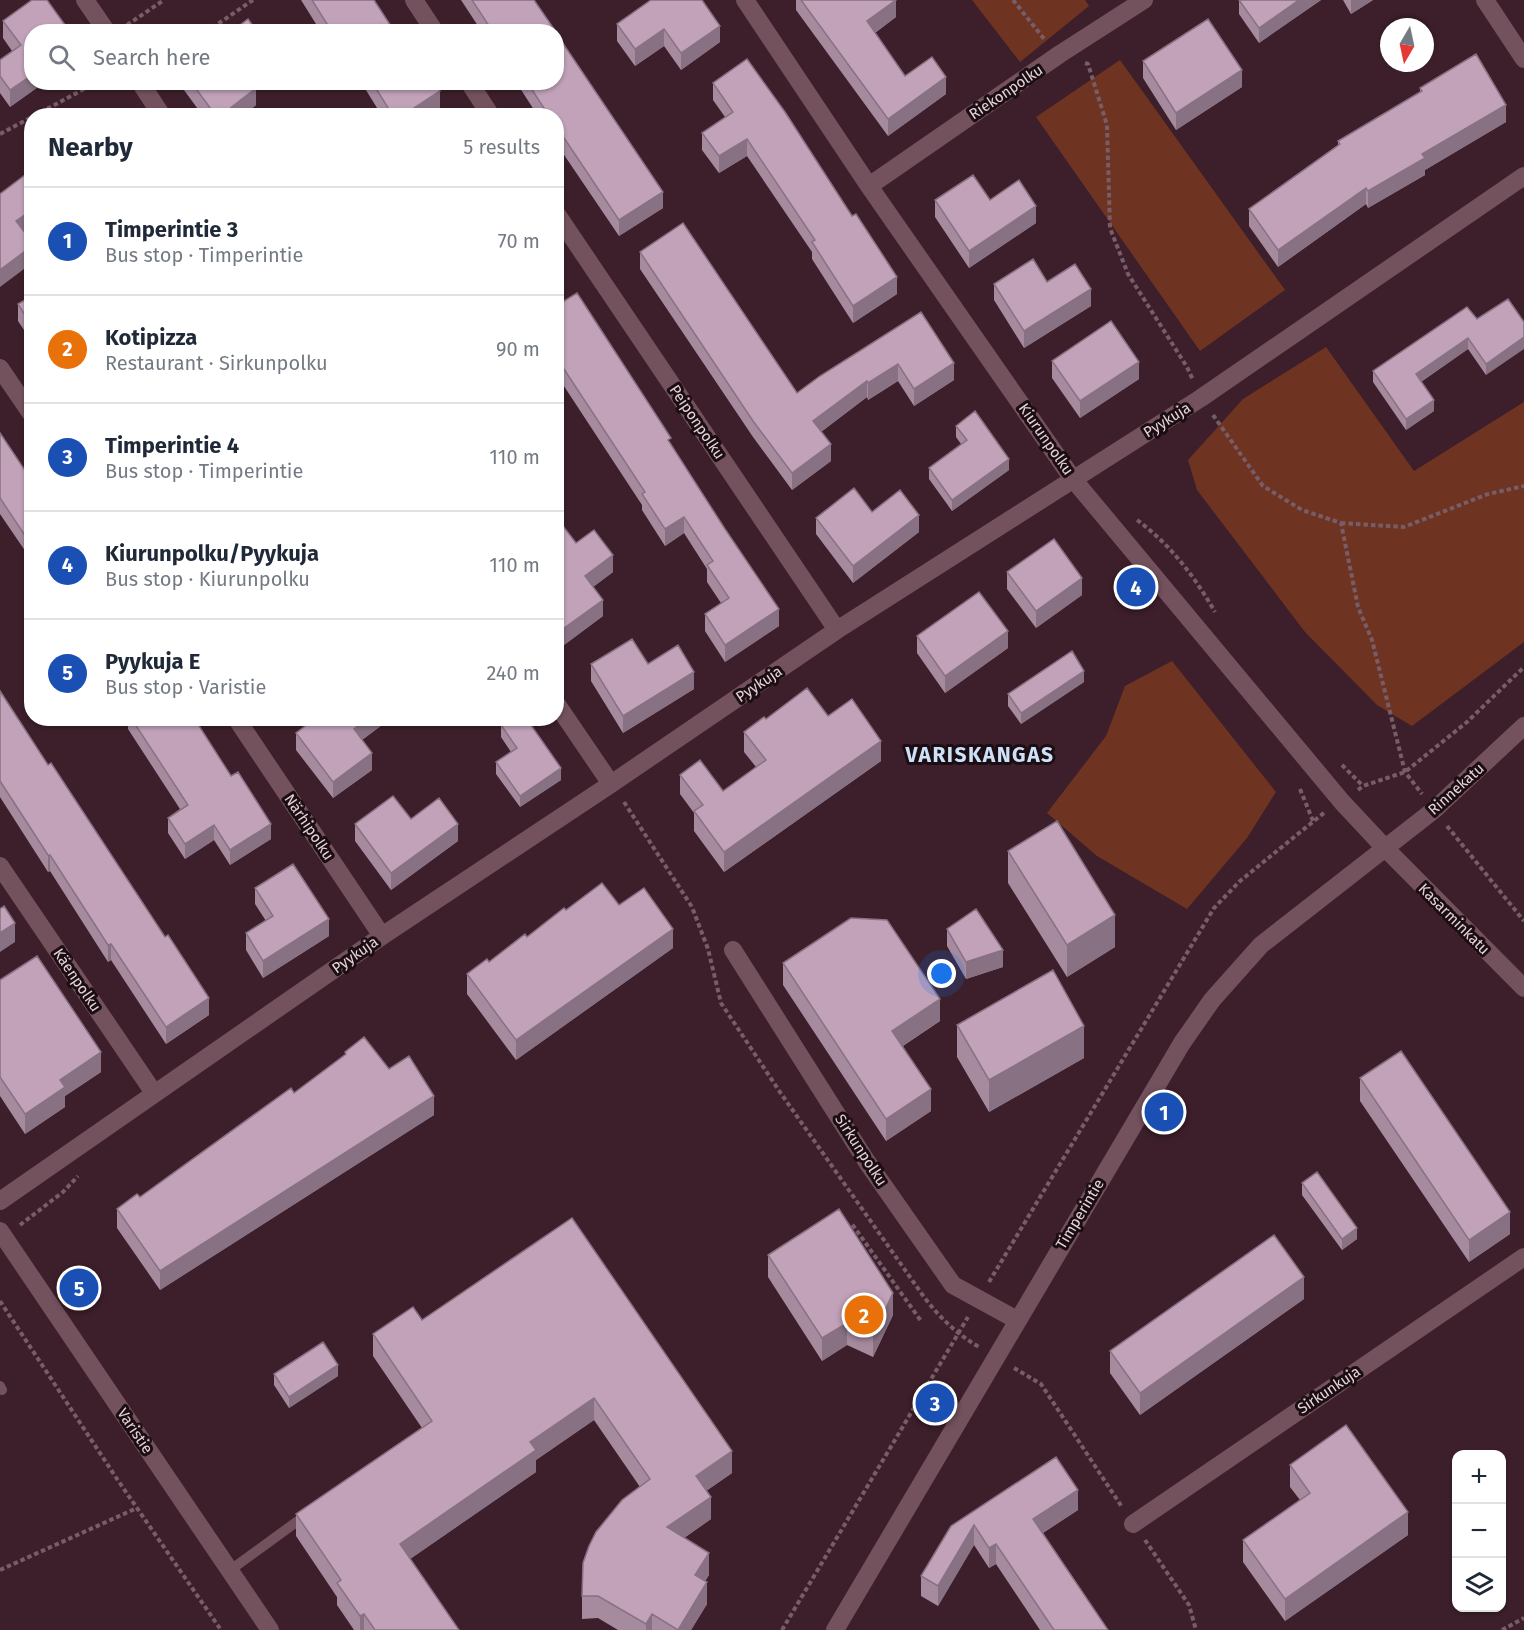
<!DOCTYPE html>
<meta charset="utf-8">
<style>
:root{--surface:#fff;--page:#f6f6f7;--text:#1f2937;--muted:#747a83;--line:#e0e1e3;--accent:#4d6b8f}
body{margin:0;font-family:"Fira Sans",sans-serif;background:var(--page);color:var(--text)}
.controls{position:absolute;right:18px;bottom:18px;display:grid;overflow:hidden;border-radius:12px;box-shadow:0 2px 4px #0004}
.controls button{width:54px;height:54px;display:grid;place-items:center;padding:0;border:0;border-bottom:2px solid var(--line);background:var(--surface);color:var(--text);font:30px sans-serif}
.compass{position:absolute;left:1380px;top:18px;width:54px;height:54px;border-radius:50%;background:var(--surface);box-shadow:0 2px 4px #0004;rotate:189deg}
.you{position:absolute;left:942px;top:974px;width:21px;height:21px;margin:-15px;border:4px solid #fff;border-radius:50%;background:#1a73e8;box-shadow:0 0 0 9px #1a73e833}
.badge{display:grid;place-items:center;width:39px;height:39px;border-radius:50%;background:var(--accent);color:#fff;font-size:20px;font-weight:700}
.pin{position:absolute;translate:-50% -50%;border:3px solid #fff;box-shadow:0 2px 6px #0006}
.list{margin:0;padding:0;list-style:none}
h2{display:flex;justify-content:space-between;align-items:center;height:78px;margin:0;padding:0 24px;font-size:26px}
h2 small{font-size:20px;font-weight:400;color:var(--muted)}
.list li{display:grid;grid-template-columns:39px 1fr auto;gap:18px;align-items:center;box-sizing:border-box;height:108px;padding:0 24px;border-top:2px solid var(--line)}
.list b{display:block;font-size:22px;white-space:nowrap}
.list p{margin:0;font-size:20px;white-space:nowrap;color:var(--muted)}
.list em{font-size:20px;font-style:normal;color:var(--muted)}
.icon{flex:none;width:33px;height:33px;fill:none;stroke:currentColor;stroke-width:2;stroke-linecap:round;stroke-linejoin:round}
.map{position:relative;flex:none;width:1524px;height:1630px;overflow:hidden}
.search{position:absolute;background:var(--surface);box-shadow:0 2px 4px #0004;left:24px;top:24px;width:540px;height:66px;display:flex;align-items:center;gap:15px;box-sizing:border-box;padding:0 21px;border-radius:24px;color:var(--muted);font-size:22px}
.panel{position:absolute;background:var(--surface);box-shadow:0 2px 4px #0004;left:24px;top:108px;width:540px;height:618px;border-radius:24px}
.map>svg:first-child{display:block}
.green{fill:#6f3321}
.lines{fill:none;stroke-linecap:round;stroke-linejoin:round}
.path{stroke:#775d67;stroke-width:4;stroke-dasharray:4.5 3;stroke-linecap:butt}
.lane{stroke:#73525d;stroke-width:10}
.street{stroke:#73525d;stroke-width:18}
.secondary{stroke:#73525d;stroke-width:18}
.wall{fill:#a68b9f}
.shaded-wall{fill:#877182}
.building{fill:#c1a2b9;stroke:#877182;stroke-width:1.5}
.labels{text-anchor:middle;stroke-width:6;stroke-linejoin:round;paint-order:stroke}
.street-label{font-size:15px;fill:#e7d3d9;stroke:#1b0e12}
.district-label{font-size:21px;font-weight:bold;letter-spacing:1.5px;fill:#cde1f9;stroke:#1b0e12}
</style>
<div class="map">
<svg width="1524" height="1630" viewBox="0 0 1524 1630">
<rect width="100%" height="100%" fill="#3c1f2a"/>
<path class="green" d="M972,0H1085L1089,6L1020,62Z
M1120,60L1285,290L1200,351L1036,117Z
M1326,347L1414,471L1524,402V642L1412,726L1377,705L1305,632L1197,490L1188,460L1243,399Z
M1172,661L1276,792L1247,838L1187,909L1097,856L1047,813L1106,736L1125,686Z"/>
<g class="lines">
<path class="path" d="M1013,0L1045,40
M127,25L164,0
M206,32L253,0
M1085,63L1088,64L1107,125L1110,228L1128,274L1187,367L1193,380
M34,116L97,82
M0,134L32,117
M1213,415L1263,486L1302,510L1341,523L1358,607L1372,640L1405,772L1422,794
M1137,520C1170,544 1195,577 1215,612
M1341,523L1404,527L1488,494L1524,486
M1342,765L1363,786
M1300,789L1313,821
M1358,790L1363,786L1405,772L1467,722L1524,667
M624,802L692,907L708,949L721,1003L782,1095L924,1297C940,1318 957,1334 979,1347
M1447,826L1524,921
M20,1225L63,1192L78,1176
M846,1227L852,1224L921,1321
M989,1282L1214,908L1240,881L1325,812
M0,1301L117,1479L221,1630
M1014,1368L1041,1384L1122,1507
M1145,1540L1189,1605L1196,1630
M0,1570L137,1508
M782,1630L968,1317
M1502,1630L1524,1618"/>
<path class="lane" d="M0,1386L2,1390
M229,1571L306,1515"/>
<path class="street" d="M85,0L107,32
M414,0L435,32
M745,0L869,186L1073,479L1342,802L1385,848
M1485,0L1524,59
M140,82L162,116
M469,82L491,116
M869,186L1060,54L1144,0
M556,213L837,630
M0,368L32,415
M556,703L611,784
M236,718L382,936
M0,866L154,1093
M733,950L867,1162L953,1285L1017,1320
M0,1201L382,936L611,784L837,630L1201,398L1524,176
M1133,1524L1524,1257"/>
<path class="secondary" d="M1385,848L1524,988
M0,1231L270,1630
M835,1630L1182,1043L1212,1000L1261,945L1434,810L1524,726"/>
</g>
<path class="wall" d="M32,0V82H45L10,107L0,93V60L12,51L3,38V21Z
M301,0H374L394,31L401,32H321Z
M461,0H534L556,32H482Z
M651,0L720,42L681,70L664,46L635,66L617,41V24Z
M796,0H896V17L875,33L905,76L946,94L888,136L796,10Z
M1239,0H1321L1259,43L1239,14Z
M1343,0H1373L1351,14Z
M1143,61L1242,87L1176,130L1143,78Z
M181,82H252L256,105L243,116H203L181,86Z
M361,82H434L440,108L428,116H382Z
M516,82H556L663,208L619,236L556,143V116H538Z
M713,83L897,294L853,323L812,259V252L747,156L719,173L702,150V133L725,117L713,100Z
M1420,88L1506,122L1425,170V175L1368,208L1366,204L1278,267L1249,226V209L1338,145V141L1420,93Z
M935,200H990L1036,223L969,268L935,217Z
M640,252L797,393L921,312L954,380L914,406L898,381L868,400L867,397L821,432L831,461L792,490L753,437L640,269Z
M1047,282L1091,306L1024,348L994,300V284Z
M32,296V342L18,321V304Z
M1508,299L1486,375L1468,349L1421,382L1434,411L1406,430L1373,382V371L1477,319Z
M556,306L671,444L779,626L725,662L705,631V614L721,603L707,582V569L684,533L665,546L642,510V505L556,374Z
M1052,361L1139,379L1080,418L1052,378Z
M956,426L1009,470L952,511L929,479V468L961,444L956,437Z
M0,433L32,481V561L0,514Z
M872,512L919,532L853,583L816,534V518Z
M556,517L576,543L613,572L593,587L603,616L564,645L556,635Z
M1007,572L1082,595L1036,628L1007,589Z
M917,636L1008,648L945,693L917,653Z
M591,664H648L694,689L623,733L591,681Z
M1084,682L1021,724L1008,706V694Z
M0,691L209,1015L166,1044L111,960L108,962L50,871L48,872L0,797Z
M828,716L881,761L724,872L694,831V813L680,794V775L723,791L756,767L744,752V732L766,719Z
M124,718H194L271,839L230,865L214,840L185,859L168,833V818L180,809L128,729V725Z
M382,718V725L362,740L372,770L333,798L296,750V733Z
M448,718H465L452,726Z
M501,725L561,780L520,807L496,774V762L511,752L501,737Z
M411,819L458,841L391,890L355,841V824Z
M1008,851L1115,947L1067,977L1008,883Z
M255,888L329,936L263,978L246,950V933L266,921L255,904Z
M619,905L673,948L516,1060L467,994V974L489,962L527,937L566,910Z
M947,929L1003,967L966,979L947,946Z
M783,963L940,1021L903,1046L931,1111L886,1141L783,985Z
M0,980L101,1072L65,1096V1107L25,1134L0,1096Z
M957,1025L1084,1058L989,1112L957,1057Z
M345,1052L389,1069L434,1115L160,1290L117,1228V1209L140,1197L294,1093L345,1055Z
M1360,1078L1510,1234L1469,1262L1360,1101Z
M1302,1183L1357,1239L1342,1250L1302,1195Z
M572,1218L732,1473L706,1491L711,1519L684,1538L709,1575L705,1581L707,1604L691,1630H618L598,1618L582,1619V1596L640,1487L594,1420L536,1460V1472L410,1559L459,1630H354L337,1605V1597L296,1536V1514L422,1428L373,1356V1334L422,1320Z
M768,1255L893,1315L873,1357L847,1345L822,1361L768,1277Z
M1304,1299L1140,1415L1110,1373V1351Z
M274,1374L338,1376L289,1408L274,1385Z
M1290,1465L1408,1535L1285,1621L1243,1562V1540L1300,1500L1290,1487Z
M1078,1510L1043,1533L1108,1630H1040L996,1564L989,1568L974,1545L938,1606L921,1596V1576L951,1526Z"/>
<path class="shaded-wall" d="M896,0V17L867,38V21Z
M1299,0H1321L1259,43V28Z
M1351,0H1373L1351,14Z
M720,26V42L681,70V53Z
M664,29V46L635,66V49Z
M1242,70V87L1176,130V113Z
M32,75V82H45L10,107V90Z
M946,77V94L888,136V119Z
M256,88V105L243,116H220Z
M440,91V108L428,116H402Z
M1506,105V122L1425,170V175L1368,208V191L1422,154Z
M747,139V156L719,173V156Z
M1366,188V204L1278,267V250Z
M663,192V208L619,236V220Z
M1036,206V223L969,268V251Z
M32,210V226L16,238V221Z
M32,246V263L0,287V270Z
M897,277V294L853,323V306Z
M1091,289V306L1024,348V331Z
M1524,337V349L1486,375V364Z
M1468,338V349L1416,385V374Z
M1139,362V379L1080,418V401Z
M954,363V380L914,406V389Z
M898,364V381L868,400V383Z
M867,381V397L813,438V421Z
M1434,400V411L1406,430V419Z
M831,444V461L792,490V473Z
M1009,459V470L952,511V500Z
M919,515V532L853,583V566Z
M684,517V533L665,546V529Z
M613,555V572L585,593V576Z
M1082,578V595L1036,628V611Z
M603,600V616L564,645V628Z
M779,609V626L725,662V645Z
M1008,631V648L945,693V676Z
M1084,671V682L1021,724V713Z
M694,672V689L623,733V716Z
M368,718H382V725L354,746V729Z
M452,718H465L452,726Z
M881,741V761L724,872V852Z
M372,753V770L333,798V782Z
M561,768V780L520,807V796Z
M271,824V839L230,865V850Z
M458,824V841L391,890V873Z
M214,825V840L185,859V844Z
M48,855H50V871L48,872Z
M1115,915V947L1067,977V945Z
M329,919V936L263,978V961Z
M15,923V942L0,952V933Z
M673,929V948L516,1060V1040Z
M111,944V960L108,962V945Z
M1003,950V967L966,979V962Z
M209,998V1015L166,1044V1027Z
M940,999V1021L892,1053V1031Z
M1084,1026V1058L989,1112V1080Z
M101,1052V1072L65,1096V1107L25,1134V1114L60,1080Z
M931,1089V1111L886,1141V1119Z
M434,1096V1115L160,1290V1271Z
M1510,1212V1234L1469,1262V1240Z
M1357,1228V1239L1342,1250V1239Z
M1304,1277V1299L1140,1415V1393Z
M893,1293V1315L873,1357V1335Z
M847,1323V1345L822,1361V1338Z
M338,1365V1376L289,1408V1397Z
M594,1398V1420L536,1460V1472L400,1566V1544L530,1442Z
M732,1451V1473L696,1498V1476Z
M1078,1490V1510L1033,1539V1519Z
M711,1497V1519L667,1550V1527Z
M1408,1512V1535L1285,1621V1599Z
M974,1525V1545L938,1606V1586Z
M996,1544V1564L989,1568V1548Z
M709,1553V1575L695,1597V1575Z
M707,1582V1604L691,1630H678Z
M364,1614V1630H360V1616Z
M652,1614V1630H646V1624Z"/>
<path class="building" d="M32,0H47L70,32H32V75L10,90L0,76V60L21,45L3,21Z
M312,0H374L394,31L398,28L401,32H332Z
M472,0H534L556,32H493Z
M651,0H702L720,26L681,53L664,29L635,49L617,24Z
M801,0H896L867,21L905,76L932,57L946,77L888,119Z
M1239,0H1299L1259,28Z
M248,19L257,32H231Z
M1208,19L1242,70L1176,113L1143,61Z
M556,33L663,192L619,220L556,126V116H549L527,82H556Z
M1476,54L1506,105L1422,154L1425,158L1368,191L1366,188L1278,250L1249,209L1340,144L1338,141L1422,91L1420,88Z
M747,59L785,112L852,216L856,214L897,277L853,306L812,242L815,240L747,139L719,156L702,133L733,112L713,83Z
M191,82H252L256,88L220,116H216Z
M372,82H434L440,91L402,116H393Z
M25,175L32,184V210L16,221L32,242V246L0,270V194Z
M973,175L990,200L1019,180L1036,206L969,251L935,200Z
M683,223L797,393L820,376L921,312L954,363L914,389L898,364L868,383L867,381L813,421L831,444L792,473L753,421L640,252Z
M1033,259L1047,282L1075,264L1091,289L1024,331L994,284Z
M577,293L671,438L668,440L725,529L779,609L725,645L705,614L729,598L707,565L713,561L684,517L665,529L642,494L645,492L556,357V306Z
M32,296V326L18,304Z
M1508,299L1524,322V337L1486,364L1468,338L1416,374L1434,400L1406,419L1373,371L1467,307L1477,319Z
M1111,321L1139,362L1080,401L1052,361Z
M975,411L1009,459L952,500L929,468L967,440L956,426Z
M0,433L32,481V546L0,498Z
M854,488L872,512L900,490L919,515L853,566L816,518Z
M556,517L576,543L594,530L613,555L585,576L603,600L564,628L556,618Z
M1054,539L1082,578L1036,611L1007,572Z
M979,592L1008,631L945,676L917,636Z
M632,639L648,664L678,645L694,672L623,716L591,664Z
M1072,651L1084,671L1021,713L1008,694Z
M807,688L828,716L852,699L881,741L724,852L694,811L703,805L680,775L700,760L723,791L766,760L744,732L764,717L766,719Z
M0,691L48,765L51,763L165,937L168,935L209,998L166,1027L111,944L108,945L50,855H48L0,781Z
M131,718H194L231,776L238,772L271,824L230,850L214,825L185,844L168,818L188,805Z
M316,718H368L354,729L372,753L333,782L296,733Z
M511,718H526L561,768L520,796L496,762L517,748L501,725Z
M393,796L411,819L439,798L458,824L391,873L355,824Z
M1057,821L1115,915L1067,945L1008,851Z
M293,864L329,919L263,961L246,933L273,916L255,888Z
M602,883L619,905L644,888L673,929L516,1040L467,974L487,959L489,962L525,934L527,937L564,908L566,910Z
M4,906L15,923L0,933V909Z
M976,909L1003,950L966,962L947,929Z
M851,918L887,920L940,999L892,1031L931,1089L886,1119L783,963Z
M37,956L101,1052L60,1080L65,1087L25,1114L0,1077V980Z
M1053,970L1084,1026L989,1080L957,1025Z
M364,1037L389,1069L409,1056L434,1096L160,1271L117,1209L137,1194L140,1197L291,1088L294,1093L346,1054L345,1052Z
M1401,1051L1510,1212L1469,1240L1360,1078Z
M1317,1172L1357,1228L1342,1239L1302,1183Z
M839,1209L893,1293L873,1335L847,1323L822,1338L768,1255Z
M572,1218L732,1451L696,1476L711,1497L667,1527L709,1553L695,1575L707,1582L678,1630L652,1614L646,1624L598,1596H582L583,1563L589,1546L596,1532L622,1500L650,1479L594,1398L530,1442L536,1450L400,1544L459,1630H375L364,1614L360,1616L337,1583L341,1580L296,1514L432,1421L373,1334L413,1307L422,1320Z
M1274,1235L1304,1277L1140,1393L1110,1351Z
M323,1342L338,1365L289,1397L274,1374Z
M1346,1425L1408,1512L1285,1599L1243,1540L1310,1493L1290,1465Z
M1056,1457L1078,1490L1033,1519L1108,1630H1054L996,1544L989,1548L974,1525L938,1586L921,1576L951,1526Z"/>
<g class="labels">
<g class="street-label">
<text transform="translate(1006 92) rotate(-34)" y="5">Riekonpolku</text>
<text transform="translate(1167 420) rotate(-32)" y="5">Pyykuja</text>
<text transform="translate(697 422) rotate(56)" y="5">Peiponpolku</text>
<text transform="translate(1046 439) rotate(55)" y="5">Kiurunpolku</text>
<text transform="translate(759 684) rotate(-34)" y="5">Pyykuja</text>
<text transform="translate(1456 789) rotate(-42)" y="5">Rinnekatu</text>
<text transform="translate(309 827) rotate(56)" y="5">Närhipolku</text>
<text transform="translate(1454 919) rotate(45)" y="5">Kasarminkatu</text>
<text transform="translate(355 955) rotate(-35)" y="5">Pyykuja</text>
<text transform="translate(77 980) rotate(56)" y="5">Käenpolku</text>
<text transform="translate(861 1150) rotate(57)" y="5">Sirkunpolku</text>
<text transform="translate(1080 1214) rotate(-59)" y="5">Timperintie</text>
<text transform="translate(1329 1390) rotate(-34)" y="5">Sirkunkuja</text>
<text transform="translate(135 1431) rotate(56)" y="5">Varistie</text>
</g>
<g class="district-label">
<text x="980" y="762">VARISKANGAS</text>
</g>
</g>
</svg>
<div class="controls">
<button>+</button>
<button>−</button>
<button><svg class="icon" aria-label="layers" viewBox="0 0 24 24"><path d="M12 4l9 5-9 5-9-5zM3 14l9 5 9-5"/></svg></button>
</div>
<svg class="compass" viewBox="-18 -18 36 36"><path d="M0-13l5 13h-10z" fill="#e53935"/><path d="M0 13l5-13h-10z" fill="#747a83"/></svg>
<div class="you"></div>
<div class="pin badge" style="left:1164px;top:1112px;background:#1a4fb4">1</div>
<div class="pin badge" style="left:864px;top:1315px;background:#e8710a">2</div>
<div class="pin badge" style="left:935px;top:1403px;background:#1a4fb4">3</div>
<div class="pin badge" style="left:1136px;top:587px;background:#1a4fb4">4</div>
<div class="pin badge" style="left:79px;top:1288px;background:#1a4fb4">5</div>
<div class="search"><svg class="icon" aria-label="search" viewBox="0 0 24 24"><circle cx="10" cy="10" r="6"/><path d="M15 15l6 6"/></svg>Search here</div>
<section class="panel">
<h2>Nearby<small>5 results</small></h2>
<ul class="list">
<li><span class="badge" style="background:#1a4fb4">1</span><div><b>Timperintie 3</b><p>Bus stop · Timperintie</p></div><em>70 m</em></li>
<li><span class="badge" style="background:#e8710a">2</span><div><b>Kotipizza</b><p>Restaurant · Sirkunpolku</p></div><em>90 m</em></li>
<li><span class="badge" style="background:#1a4fb4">3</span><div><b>Timperintie 4</b><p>Bus stop · Timperintie</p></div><em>110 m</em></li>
<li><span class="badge" style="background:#1a4fb4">4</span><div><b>Kiurunpolku/Pyykuja</b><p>Bus stop · Kiurunpolku</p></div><em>110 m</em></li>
<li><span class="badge" style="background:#1a4fb4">5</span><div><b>Pyykuja E</b><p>Bus stop · Varistie</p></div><em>240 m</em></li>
</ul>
</section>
</div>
